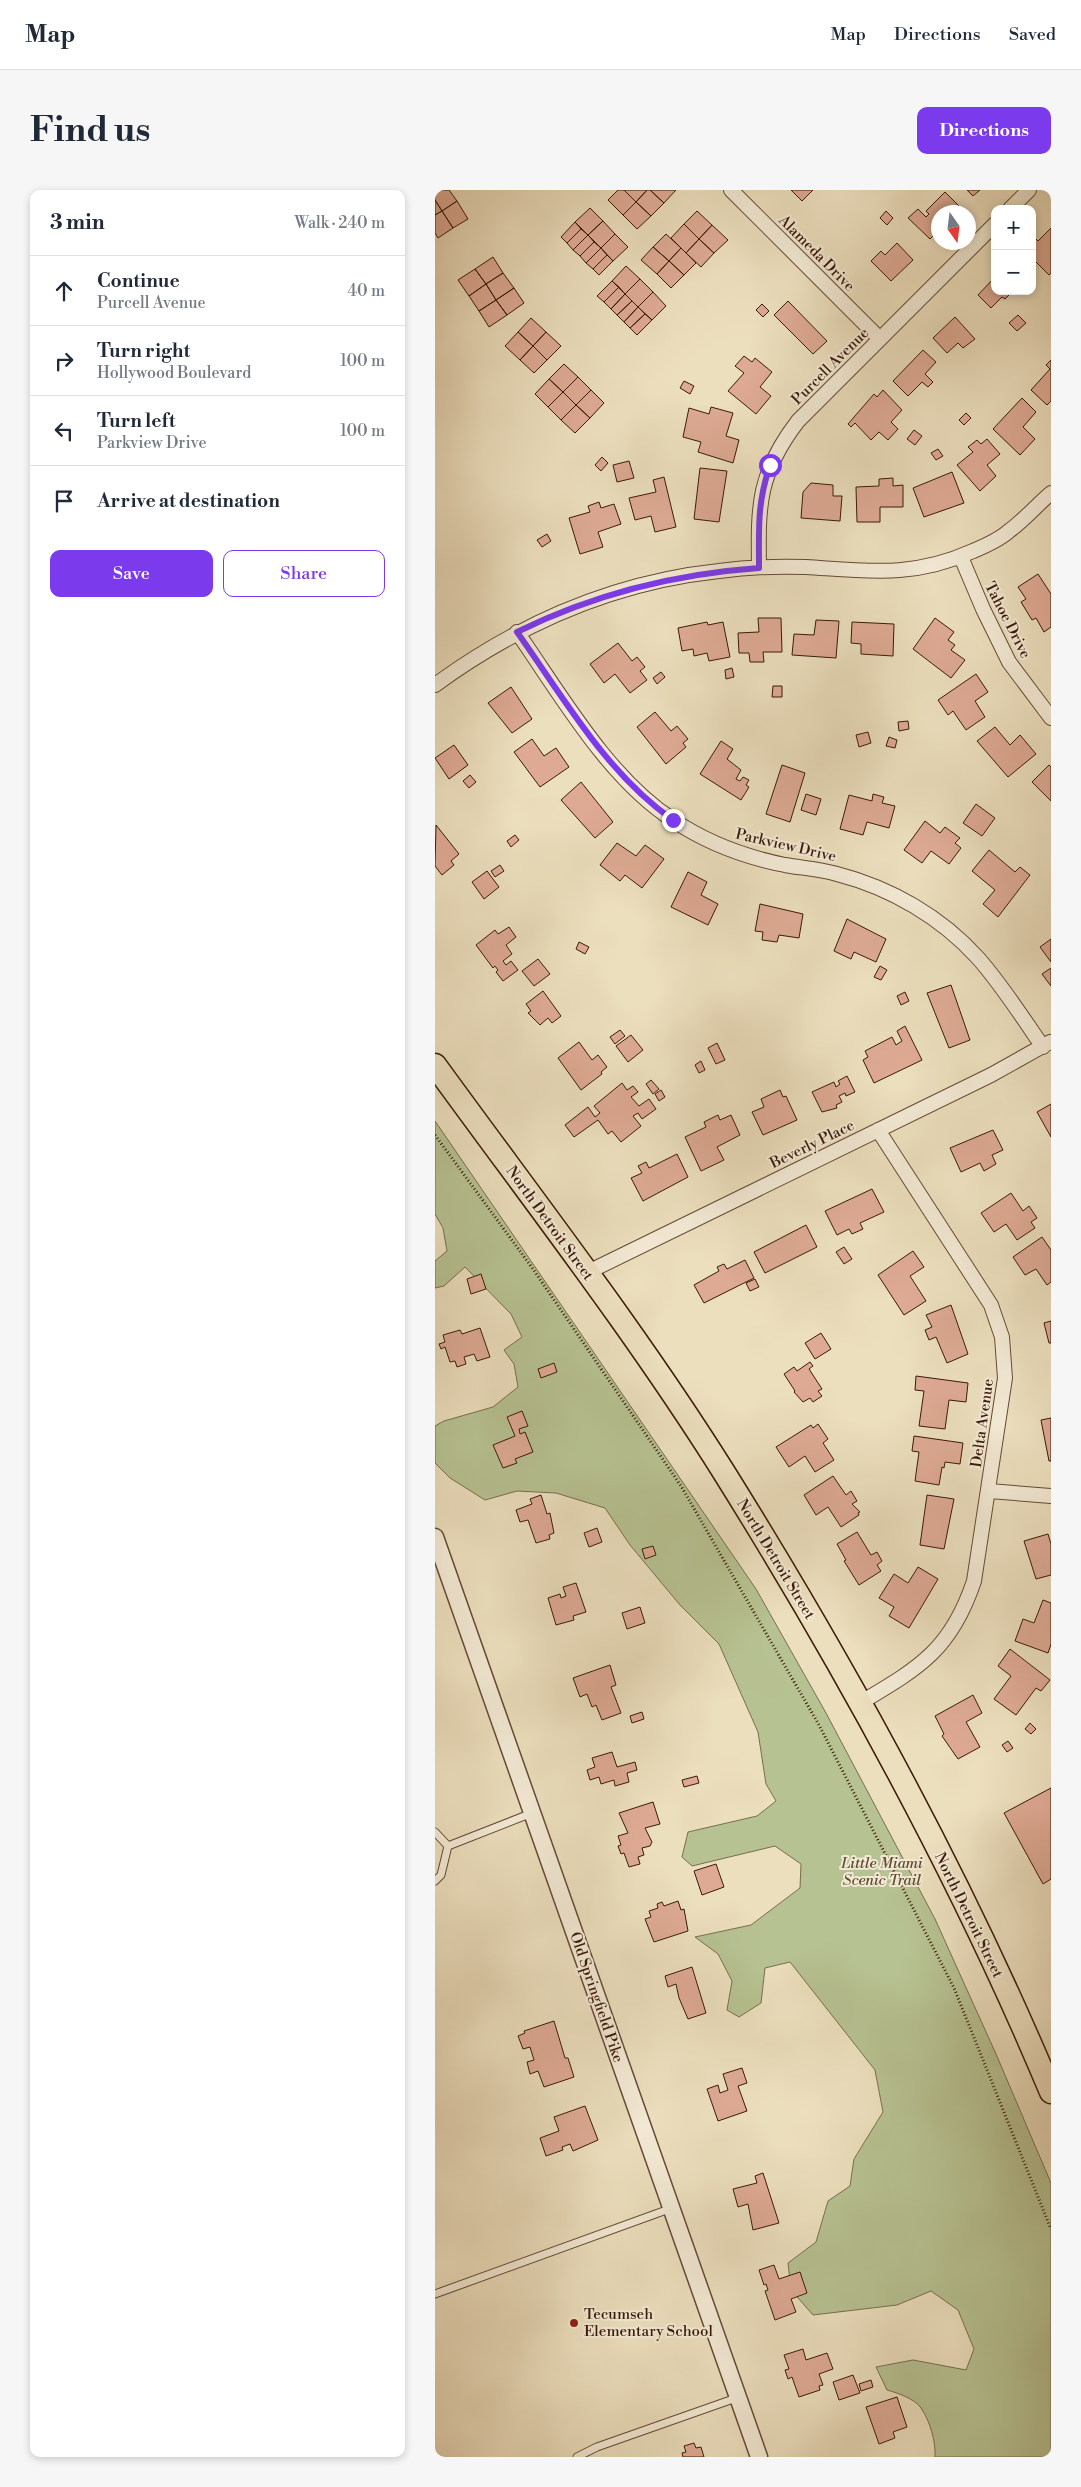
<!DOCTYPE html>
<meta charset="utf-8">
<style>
:root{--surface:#fff;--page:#f6f6f7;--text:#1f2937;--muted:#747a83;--line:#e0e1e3;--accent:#7c3aed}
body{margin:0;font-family:"Libre Bodoni",serif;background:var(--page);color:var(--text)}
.controls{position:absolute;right:15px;top:15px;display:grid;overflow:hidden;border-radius:10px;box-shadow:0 2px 8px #0003}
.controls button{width:45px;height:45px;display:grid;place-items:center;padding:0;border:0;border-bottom:1px solid var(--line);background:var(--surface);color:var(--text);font:25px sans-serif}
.compass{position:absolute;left:496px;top:15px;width:45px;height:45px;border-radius:50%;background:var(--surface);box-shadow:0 2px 8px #0003;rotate:166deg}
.stop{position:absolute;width:15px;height:15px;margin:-11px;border:4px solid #7c3aed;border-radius:50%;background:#fff}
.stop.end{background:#7c3aed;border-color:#fff;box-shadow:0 1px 5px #0008}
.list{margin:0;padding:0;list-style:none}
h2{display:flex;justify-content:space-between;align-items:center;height:65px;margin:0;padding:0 20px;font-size:21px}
h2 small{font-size:16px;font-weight:400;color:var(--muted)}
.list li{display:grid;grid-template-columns:32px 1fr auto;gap:15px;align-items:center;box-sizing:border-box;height:70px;padding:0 20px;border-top:1px solid var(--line)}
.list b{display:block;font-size:19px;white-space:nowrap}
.list p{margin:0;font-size:16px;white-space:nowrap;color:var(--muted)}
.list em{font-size:16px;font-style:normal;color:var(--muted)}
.actions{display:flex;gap:10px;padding:15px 20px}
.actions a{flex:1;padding:11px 0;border:1px solid var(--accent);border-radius:10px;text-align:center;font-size:18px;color:var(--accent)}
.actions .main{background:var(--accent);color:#fff}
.icon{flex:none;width:28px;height:28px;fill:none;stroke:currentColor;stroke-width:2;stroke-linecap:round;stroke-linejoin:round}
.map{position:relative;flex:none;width:616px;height:2267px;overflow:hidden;border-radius:10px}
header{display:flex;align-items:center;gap:30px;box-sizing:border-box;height:70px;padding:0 25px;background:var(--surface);border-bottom:1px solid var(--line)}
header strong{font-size:24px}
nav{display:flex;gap:28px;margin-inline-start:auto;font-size:18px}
.intro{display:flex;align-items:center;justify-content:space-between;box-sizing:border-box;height:120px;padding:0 30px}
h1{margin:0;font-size:35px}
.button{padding:12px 22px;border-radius:10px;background:var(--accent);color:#fff;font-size:18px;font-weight:700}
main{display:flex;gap:30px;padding:0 30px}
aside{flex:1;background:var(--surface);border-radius:10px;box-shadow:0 2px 8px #0003}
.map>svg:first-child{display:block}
.green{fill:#b7c292;stroke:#786e4e}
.building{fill:#deaa94;stroke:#3a1909}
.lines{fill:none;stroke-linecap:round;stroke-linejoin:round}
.service-casing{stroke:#664a36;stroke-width:9}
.minor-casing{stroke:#664a36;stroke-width:16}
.tertiary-casing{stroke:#664a36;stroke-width:19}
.trunk-casing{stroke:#3a1909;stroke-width:25}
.path{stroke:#3a1909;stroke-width:3;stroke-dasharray:1 2.5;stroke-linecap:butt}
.service{stroke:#f3ead5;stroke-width:7}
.minor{stroke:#f3ead5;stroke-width:14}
.tertiary{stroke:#f3ead5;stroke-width:16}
.trunk{stroke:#ecdfbe;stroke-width:22}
.route{stroke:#7c3aed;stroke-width:6}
.poi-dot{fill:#8f2418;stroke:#f3ead5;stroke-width:2}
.labels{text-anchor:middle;stroke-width:4;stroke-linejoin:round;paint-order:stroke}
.street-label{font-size:15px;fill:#3a1909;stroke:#f3ead5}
.park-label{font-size:15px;font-style:italic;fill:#604c32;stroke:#f3ead5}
.poi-label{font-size:15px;fill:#3a1909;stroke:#f3ead5;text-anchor:start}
</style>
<header>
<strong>Map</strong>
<nav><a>Map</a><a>Directions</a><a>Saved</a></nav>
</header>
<div class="intro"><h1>Find us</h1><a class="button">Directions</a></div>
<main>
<aside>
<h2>3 min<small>Walk · 240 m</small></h2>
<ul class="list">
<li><svg class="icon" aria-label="ahead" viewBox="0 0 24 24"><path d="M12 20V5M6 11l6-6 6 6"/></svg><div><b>Continue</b><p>Purcell Avenue</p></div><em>40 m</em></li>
<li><svg class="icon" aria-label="right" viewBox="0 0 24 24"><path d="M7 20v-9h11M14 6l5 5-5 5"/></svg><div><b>Turn right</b><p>Hollywood Boulevard</p></div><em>100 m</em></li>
<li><svg class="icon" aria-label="left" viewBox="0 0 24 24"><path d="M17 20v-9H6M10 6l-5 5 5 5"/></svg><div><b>Turn left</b><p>Parkview Drive</p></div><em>100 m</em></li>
<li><svg class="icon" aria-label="arrive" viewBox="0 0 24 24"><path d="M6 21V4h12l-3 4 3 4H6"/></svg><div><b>Arrive at destination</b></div></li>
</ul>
<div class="actions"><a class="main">Save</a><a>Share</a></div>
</aside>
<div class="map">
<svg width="616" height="2267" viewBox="0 0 616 2267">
<rect width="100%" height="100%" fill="#ecdfbe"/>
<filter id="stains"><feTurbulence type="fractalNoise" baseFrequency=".004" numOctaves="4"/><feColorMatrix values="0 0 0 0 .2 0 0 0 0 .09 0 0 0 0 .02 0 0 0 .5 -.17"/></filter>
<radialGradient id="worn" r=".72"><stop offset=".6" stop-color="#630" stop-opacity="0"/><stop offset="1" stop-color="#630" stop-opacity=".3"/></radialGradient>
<path class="green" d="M0,931L321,1399L391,1523L500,1729L561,1864L616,1993V2267H500C501,2252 495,2231 486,2218C480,2209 463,2203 452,2200L441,2177L478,2170L531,2180L539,2159L523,2120L496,2101L462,2115L378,2125L356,2100L353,2073L381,2052L393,2011L415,1996L419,1969L448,1922L440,1880L355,1772L330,1778L326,1813L304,1827L292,1820L297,1791L283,1764L260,1747L316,1735L365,1698L366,1674L340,1656L257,1676L247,1667L253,1642L322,1626L341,1611L331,1594L323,1542L284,1454L245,1415L195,1355L170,1318L121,1303L82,1301L50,1310L15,1288L0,1273V1236L9,1231L58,1217L83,1197L79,1174L69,1160L87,1147L76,1124L30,1077L9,1096L0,1098V1071L12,1061L8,1038L0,1024Z"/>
<path class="building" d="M0,0H14L22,11L7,21L0,10Z
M183,0H189L201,12L188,25L173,10Z
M189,0H212L201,12Z
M212,0H215L229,13L216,26L201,12Z
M215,0H241L229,13Z
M356,0H378L367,11Z
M532,0H545L538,6Z
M510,2L525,17L519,22H503V41L495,49L473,28L483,19L491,27L494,24L491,21Z
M0,10L7,21L0,25Z
M22,11L33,29L18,38L7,21Z
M201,12L216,26L202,39L188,25Z
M155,18L168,31L153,45L140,32Z
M7,21L18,38L3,48L0,43V25Z
M262,21L277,35L264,49L249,34Z
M451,21L458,28L452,35L445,28Z
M168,31L180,44L166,58L153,45Z
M140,32L146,39L132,53L126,47Z
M249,34L264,49L251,63L236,48Z
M277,35L293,50L279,63L264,49Z
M616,38V83L614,85L597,68V50L600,48L603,51Z
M146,39L153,45L138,60L132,53Z
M180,44L193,57L178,71L166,58Z
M231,44L246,58L234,71L218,57Z
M153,45L159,52L145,66L138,60Z
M264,49L279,63L266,77L251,63Z
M159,52L166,58L151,73L145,66Z
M462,53L478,70L456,91L436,71L446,61L450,65Z
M218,57L234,71L222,84L206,70Z
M166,58L172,65L158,79L151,73Z
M246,58L261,73L249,85L234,71Z
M172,65L178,71L164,85L158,79Z
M58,67L68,83L51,94L40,79Z
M234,71L249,85L236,98L222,84Z
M191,76L205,89L190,104L177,91Z
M40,79L51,94L34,106L23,90Z
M68,83L79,98L61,110L51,94Z
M560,87V101H578L570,109L567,107L556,118L543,105Z
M205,89L218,102L203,117L190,104Z
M177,91L184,97L169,112L162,106Z
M51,94L61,110L44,121L34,106Z
M184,97L190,104L176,119L169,112Z
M79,98L89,113L72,125L61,110Z
M218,102L231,116L217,130L203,117Z
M190,104L197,111L182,125L176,119Z
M61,110L72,125L54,137L44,121Z
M197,111L203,117L189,132L182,125Z
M353,111L392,151L378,164L339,125Z
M327,114L334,121L328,127L321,120Z
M203,117L210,124L195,138L189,132Z
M210,124L217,130L202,145L195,138Z
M583,125L591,133L582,141L574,133Z
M520,127L540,149L528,158L523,153L512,163L498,148Z
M96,128L111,142L98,156L83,142Z
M83,142L98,156L85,170L70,156Z
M111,142L126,156L112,170L98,156Z
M98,156L112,170L99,183L85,170Z
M488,160L501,172L490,184L498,192L493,197L487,192L473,206L458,191Z
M309,166L317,172L320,168L337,182L325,197L336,206L321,224L293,201L309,183L300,176Z
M616,170V211L612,215L596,200L615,179L611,175Z
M129,174L143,187L128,202L114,189Z
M143,187L156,200L141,215L128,202Z
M114,189L128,202L113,217L100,204Z
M249,191L259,196L255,204L245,198Z
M156,200L169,213L155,228L141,215Z
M448,200L467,220L456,232L463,239L453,250L444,242L436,250L420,233L416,237L413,234L439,204L442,207Z
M128,202L141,215L126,230L113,217Z
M587,208L601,222L588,237L600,249L585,265L558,239Z
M141,215L155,228L140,243L126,230Z
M276,217L298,223L291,246L304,250L298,273L263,262L266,252L248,247L254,218L274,224Z
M531,223L536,228L529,235L524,230Z
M479,240L487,246L480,255L472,249Z
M552,249L565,264L552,275L561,286L545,301L522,275L538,262L533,257L542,250L546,254Z
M503,259L508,266L501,270L496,263Z
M167,267L173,273L166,281L160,275Z
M194,271L199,288L182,292L178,275Z
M265,278L292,281L284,332L259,329Z
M517,282L529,313L489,327L478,298Z
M229,287L241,337L220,342L216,326L200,330L194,308L221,302L218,290Z
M458,288V296L468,295V317H445V332H422L421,297L444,296V289Z
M376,293L398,295V306H407L405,331L366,328L368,302Z
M164,312L166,318L179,314L186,334L163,342L168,357L145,364L134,328L155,322L153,316Z
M112,344L116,351L107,357L102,350Z
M603,384L616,404V437L609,442L601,428L597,430L586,412L591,409L583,397Z
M323,428H346L347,462H328L329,472H315L314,463H304L303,443L324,442Z
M500,428L519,442L513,450L520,455L516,460L530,470L516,488L478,459Z
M381,430L404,431L401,468L357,465L359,444L379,445Z
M272,432L273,435L288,432L295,467L274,471L272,463L259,466L258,459L247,461L243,438Z
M417,432L459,434L458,466L426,464V454L416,453Z
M183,453L197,471L202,467L210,477L205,481L212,490L195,503L180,484L169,493L155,474Z
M297,478L299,487L291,489L290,480Z
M226,482L230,487L222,494L218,488Z
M541,484L553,502L540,511L550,527L531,540L518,521L513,525L503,510Z
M338,496H347V507H337Z
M76,497L97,529L77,543L53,513Z
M220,522L236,541L242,536L253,549L248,553L251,557L231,574L202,537Z
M473,531L474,539L464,541L463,532Z
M560,537L575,555L585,545L601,564L573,587L542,551Z
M433,542L436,553L424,557L421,545Z
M454,547L462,550L460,558L451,556Z
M97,549L109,566L121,558L134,577L105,597L79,562Z
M286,551L298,559L292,569L306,580L301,589L305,591L308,587L314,590L311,595L314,597L306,610L265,584Z
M19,555L33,575L14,589L0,568Z
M347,575L370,583L355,632L331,624Z
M614,575L616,577V611L597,592Z
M35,585L41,592L34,598L28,591Z
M146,592L178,632L160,648L126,610Z
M371,604L386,609L381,625L366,620Z
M438,604L449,607L447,613L460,616L454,638L432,632L428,645L405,639L414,605L437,611Z
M541,614L560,628L547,646L528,633Z
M490,631L505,643L510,637L525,648L520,653L526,658L514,674L496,661L487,673L469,660Z
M1,635L24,664L16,671L19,675L7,685L0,676Z
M80,645L84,650L76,657L72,651Z
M182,653L201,666L210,655L229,669L207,698L190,685L185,691L165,675Z
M554,660L580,682L585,677L595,685L563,727L548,714L560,700L537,681Z
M65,675L69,681L60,687L56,681Z
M52,681L64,697L49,709L37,692Z
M253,682L272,692L266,705L283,714L273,735L236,717Z
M325,714L368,724L364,748L344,745L342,752L327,750L328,742L320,741Z
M412,729L451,749L441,772L419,762L416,769L399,761Z
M74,737L81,747L71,755L77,764L68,771L71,775L76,771L83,780L68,791L61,782L63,780L60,776L58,778L41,755L60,740L63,744Z
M616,749V772L605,757Z
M144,752L154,757L150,764L141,759Z
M103,769L115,784L99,796L87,781Z
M445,776L452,780L446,790L439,787Z
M616,778V796L607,784Z
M516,795L535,850L514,858L492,803Z
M108,801L126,826L117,833L113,828L105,835L93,823L96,821L91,814Z
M470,802L474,811L466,815L462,806Z
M470,836L487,870L439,893L428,870L433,867L430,861L457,847L461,855L467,851L462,841Z
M185,840L190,846L180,854L175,847Z
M196,845L208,860L193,872L181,856Z
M144,852L157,870L163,865L172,877L166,882L167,884L146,900L123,868Z
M282,853L290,870L281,874L273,858Z
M266,871L270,880L264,883L260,875Z
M412,886L420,902L411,906L410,903L404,906L407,912L401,915L402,918L387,922L377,902L399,892L401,897L405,894L403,891Z
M216,890L224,899L218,904L211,894Z
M187,893L192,900L198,896L203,902L196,907L204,916L214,909L221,919L207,929L203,923L198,926L206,936L186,952L177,941L173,944L163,930L139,947L130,935L153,917L160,927L165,923L159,916Z
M226,900L230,907L224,911L220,904Z
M345,900L348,907L351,906L362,930L328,945L317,922L329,917L326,909Z
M616,914V947L602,922Z
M283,925L285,930L296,925L305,945L282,957L289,970L266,981L250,947L271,937L269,932Z
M558,940L568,960L557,965L561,974L549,981L545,973L526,982L515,958Z
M242,964L253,987L208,1011L196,988L207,983L203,976L211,972L214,978Z
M437,999L449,1022L425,1033L428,1039L417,1044L414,1039L402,1045L390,1021Z
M576,1003L588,1021L594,1016L602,1028L596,1032L600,1038L582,1050L571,1034L559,1042L546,1023Z
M371,1035L382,1057L330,1083L319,1062Z
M607,1047L616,1060V1092L612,1095L601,1079L590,1085L578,1067Z
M409,1057L417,1069L409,1074L401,1062Z
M478,1061L489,1077L475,1086L491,1111L469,1125L443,1085Z
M310,1070L319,1088L269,1113L259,1095L284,1081L282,1077L289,1074L292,1079Z
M46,1084L51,1099L36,1104L32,1089Z
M320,1089L324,1097L315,1101L311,1093Z
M516,1115L533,1164L512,1173L501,1147L494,1150L490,1140L497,1137L491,1125Z
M616,1131V1153H614L609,1133Z
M45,1138L55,1167L42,1171L39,1164L29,1167L31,1174L22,1177L20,1171L15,1172L10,1157L6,1159L4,1154L10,1152L8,1145L25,1140L27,1144Z
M386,1143L396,1159L380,1169L370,1153Z
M375,1172L378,1176L374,1179L387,1199L383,1201L387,1206L378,1212L375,1208L368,1212L359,1202L360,1201L349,1184L359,1177L362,1181Z
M119,1173L122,1182L106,1188L103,1179Z
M481,1186L533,1193L531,1212L514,1210L510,1239L484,1236L489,1201L480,1200Z
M87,1221L93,1236L84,1239L85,1244L90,1242L98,1262L80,1269L82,1273L68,1278L58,1255L80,1246L72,1227Z
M616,1228V1271H614L606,1230Z
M383,1234L393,1249L388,1253L399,1270L380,1282L370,1266L354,1277L341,1257L376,1235L378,1238Z
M479,1246L528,1253L525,1274L510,1272L509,1278L507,1277L504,1295L480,1291L484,1262L477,1261Z
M398,1286L411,1305L416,1301L422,1311L417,1314L425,1322L423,1323L424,1325L406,1337L393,1317L381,1325L369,1305Z
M106,1305L112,1324L115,1323L119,1343L114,1345L115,1349L101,1353L93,1330L85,1332L81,1320L97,1314L95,1309Z
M492,1305L519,1309L509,1359L485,1355Z
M162,1338L167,1352L154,1357L149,1343Z
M422,1342L436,1365L442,1362L447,1371L442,1375L446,1381L424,1395L409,1371L411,1370L402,1354Z
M613,1344L616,1354V1385L601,1389L589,1351Z
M218,1356L221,1365L210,1369L207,1359Z
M483,1377L503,1389L474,1438L454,1426L459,1417L444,1408L459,1384L473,1393Z
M141,1393L151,1422L138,1426L139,1430L121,1435L113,1408L125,1404L126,1408L131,1406L128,1397Z
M608,1410L616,1413V1454L613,1463L580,1451L588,1429L599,1433Z
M205,1417L210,1433L192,1439L187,1423Z
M575,1459L615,1490L606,1501L601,1498L581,1525L559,1509L576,1486L563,1476Z
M175,1475L181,1495L176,1497L186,1523L167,1530L161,1515L157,1517L152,1504L145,1507L138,1488Z
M538,1505L547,1523L531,1532L545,1557L523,1569L507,1546L509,1544L500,1526Z
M207,1522L209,1529L197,1533L195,1526Z
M595,1533L601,1539L596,1544L590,1539Z
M573,1551L578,1558L572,1562L567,1555Z
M177,1562L182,1577L200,1572L202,1580L192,1583L194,1592L180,1596L179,1590L166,1594L164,1587L155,1590L152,1580L160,1577L157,1568Z
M262,1586L264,1593L249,1597L247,1590Z
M616,1598V1689L608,1694L569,1623Z
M218,1612L225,1634L210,1638L217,1652L215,1656L207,1658L209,1665L203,1667L205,1674L194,1677L189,1663L186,1664L183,1656L186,1655L183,1646L193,1643L184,1623Z
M281,1674L289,1697L267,1705L259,1681Z
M243,1711L246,1720L249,1719L253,1741L219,1752L210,1729L216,1727L214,1721L223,1718L222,1714L227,1712L229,1716Z
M257,1777L271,1823L253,1829L244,1808L241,1794L233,1797L230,1786Z
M119,1831L130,1868H133L139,1887L109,1897L103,1881L95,1884L92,1872L99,1870L95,1857L88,1859L83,1846L90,1843L89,1841Z
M307,1878L312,1893L303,1896L312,1921L283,1931L272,1899L283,1895L285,1903L293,1900L288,1884Z
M150,1916L163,1950L138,1961L135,1954L127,1957L128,1960L111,1966L105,1948L124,1941L119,1927Z
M328,1983L344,2033L318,2040L313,2014L303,2017L298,1999L322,1993L320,1986Z
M339,2075L344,2089L365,2082L372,2103L356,2109L361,2122L340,2130L330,2101L333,2100L331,2094L329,2095L324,2080Z
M368,2159L371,2170L392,2163L398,2179L384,2184L388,2195L384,2196L385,2200L364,2207L357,2187L353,2189L350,2180L354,2179L349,2165Z
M418,2185L425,2203L404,2210L398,2192Z
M436,2190L438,2197L426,2201L424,2194Z
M462,2207L472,2237L458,2242L460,2248L444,2254L431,2217Z
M259,2253L261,2258L266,2257L269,2267H248L247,2263L251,2262L249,2256Z"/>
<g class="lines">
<g class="service-casing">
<path id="service" d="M0,1642L13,1656
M0,1691L6,1685L13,1656L97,1623
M0,2104L237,2018
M142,2267L162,2257L304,2207"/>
</g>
<g class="minor-casing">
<path id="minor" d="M296,0L445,149
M575,19L594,0
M526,367L548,419L574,472L616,528
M324,377C323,315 323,283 363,231L560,34
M82,442C126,505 173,588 238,630C272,653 310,667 350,675C367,678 385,679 402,684C456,698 506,727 543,768C567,795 587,827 608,857
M0,495C85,433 180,392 284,381C313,377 342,376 371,377C434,381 478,388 538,361C550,356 564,350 574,341C589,330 602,315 616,303
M151,1083L556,885L615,852
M554,1301L616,1306
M425,1513C484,1478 516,1460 539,1391L570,1188L567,1147L556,1115L443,940"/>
</g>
<g class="tertiary-casing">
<path id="tertiary" d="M0,1347L324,2267"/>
</g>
<g class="trunk-casing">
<path id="trunk" d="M0,875C98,1010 201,1142 290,1284C413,1481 526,1687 616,1902"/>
</g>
<path class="path" d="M0,945L98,1079L246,1296L384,1535L519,1798L616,2039"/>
<use href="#service" class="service"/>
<use href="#minor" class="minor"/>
<use href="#tertiary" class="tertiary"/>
<use href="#trunk" class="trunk"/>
</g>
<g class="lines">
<path class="route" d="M238,630C171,583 129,508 82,442C159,404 238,384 324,378C324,337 322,314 335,275"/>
</g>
<circle class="poi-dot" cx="139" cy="2133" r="5"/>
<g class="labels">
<g class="street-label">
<text transform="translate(382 63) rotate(45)" y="5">Alameda Drive</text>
<text transform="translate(395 176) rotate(-45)" y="5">Purcell Avenue</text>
<text transform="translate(573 430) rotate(63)" y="5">Tahoe Drive</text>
<text transform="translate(351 655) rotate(13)" y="5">Parkview Drive</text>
<text transform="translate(377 954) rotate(-26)" y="5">Beverly Place</text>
<text transform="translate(115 1033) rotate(54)" y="5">North Detroit Street</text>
<text transform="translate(547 1233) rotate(-82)" y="5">Delta Avenue</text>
<text transform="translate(341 1369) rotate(59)" y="5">North Detroit Street</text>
<text transform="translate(534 1725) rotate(64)" y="5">North Detroit Street</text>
<text transform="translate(162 1807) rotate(71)" y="5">Old Springfield Pike</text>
</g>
<g class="park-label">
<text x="447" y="1678">Little Miami<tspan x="447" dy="17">Scenic Trail</tspan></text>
</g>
<g class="poi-label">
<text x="149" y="2129">Tecumseh<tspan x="149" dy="17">Elementary School</tspan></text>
</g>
</g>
<rect width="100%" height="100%" filter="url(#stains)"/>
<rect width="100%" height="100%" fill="url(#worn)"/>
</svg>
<div class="controls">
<button>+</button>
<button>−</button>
</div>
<svg class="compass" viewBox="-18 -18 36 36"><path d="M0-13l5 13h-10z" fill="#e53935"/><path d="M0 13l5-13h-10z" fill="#747a83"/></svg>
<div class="stop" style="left:335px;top:275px"></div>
<div class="stop end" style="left:238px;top:630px"></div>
</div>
</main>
